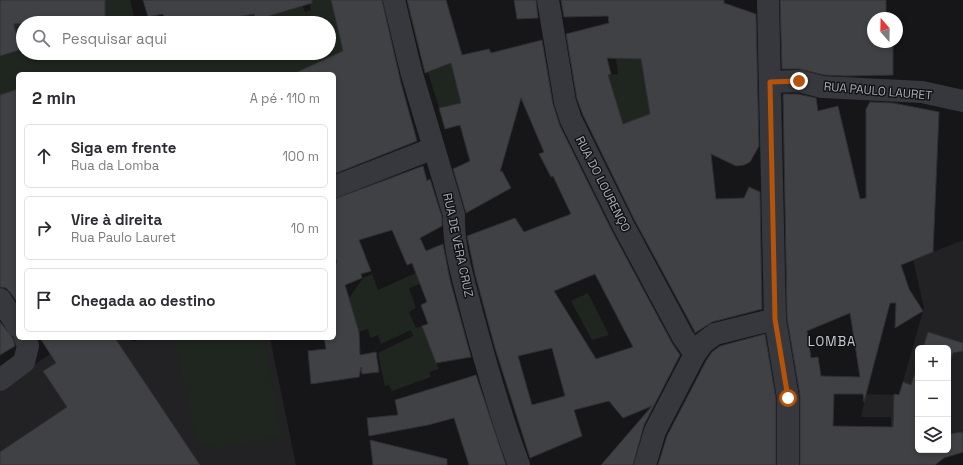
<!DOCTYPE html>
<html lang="pt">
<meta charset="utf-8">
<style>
:root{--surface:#fff;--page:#f7f7f7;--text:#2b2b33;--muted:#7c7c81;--line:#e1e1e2}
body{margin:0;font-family:"Space Grotesk",sans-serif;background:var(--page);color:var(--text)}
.controls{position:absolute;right:12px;bottom:12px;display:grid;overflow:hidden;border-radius:6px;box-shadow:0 2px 6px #0003}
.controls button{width:36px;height:36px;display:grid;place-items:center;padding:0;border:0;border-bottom:1px solid var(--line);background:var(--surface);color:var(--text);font:20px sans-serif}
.compass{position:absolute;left:867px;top:12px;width:36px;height:36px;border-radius:50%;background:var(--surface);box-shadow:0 2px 6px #0003;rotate:340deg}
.stop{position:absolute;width:12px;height:12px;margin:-9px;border:3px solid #b45309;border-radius:50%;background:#fff}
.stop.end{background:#b45309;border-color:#fff;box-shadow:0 1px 4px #0008}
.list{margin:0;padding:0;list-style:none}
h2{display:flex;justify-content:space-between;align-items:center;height:52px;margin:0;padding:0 16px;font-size:17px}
h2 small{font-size:13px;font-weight:400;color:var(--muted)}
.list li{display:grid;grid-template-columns:26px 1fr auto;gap:12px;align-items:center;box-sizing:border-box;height:64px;margin:0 8px 8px;padding:0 8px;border:1px solid var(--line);border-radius:6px}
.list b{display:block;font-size:15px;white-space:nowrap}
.list p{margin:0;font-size:13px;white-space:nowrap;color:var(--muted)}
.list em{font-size:13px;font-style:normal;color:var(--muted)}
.icon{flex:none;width:22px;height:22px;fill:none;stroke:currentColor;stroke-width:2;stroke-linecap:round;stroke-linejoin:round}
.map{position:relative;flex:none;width:963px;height:465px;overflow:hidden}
.search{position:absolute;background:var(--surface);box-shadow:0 2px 6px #0003;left:16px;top:16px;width:320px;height:44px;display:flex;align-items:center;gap:10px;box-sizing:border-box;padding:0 14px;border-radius:22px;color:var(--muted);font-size:15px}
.panel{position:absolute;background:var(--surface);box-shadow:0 2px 6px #0003;left:16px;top:72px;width:320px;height:268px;border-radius:6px}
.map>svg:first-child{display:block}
.built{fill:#222225;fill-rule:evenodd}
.green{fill:#1e261f}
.building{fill:#404145;stroke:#303034;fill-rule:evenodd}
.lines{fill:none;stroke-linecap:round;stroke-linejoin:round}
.minor{stroke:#37383d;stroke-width:22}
.route{stroke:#b45309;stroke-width:5}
.labels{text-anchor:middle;stroke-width:3;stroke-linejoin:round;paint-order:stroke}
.street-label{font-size:12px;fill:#a8adb8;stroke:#111113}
.neighbourhood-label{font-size:13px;letter-spacing:1px;fill:#c9ccd4;stroke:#111113}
</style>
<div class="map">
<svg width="963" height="465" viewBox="0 0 963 465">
<rect width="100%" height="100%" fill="#161618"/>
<path class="built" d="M963,240V453L891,465V417H861L866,394L899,395L924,308L913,260ZM918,348H948V450H918Z
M69,338H131L133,342L144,338H270L296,465H0V388L50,354Z"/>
<path class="green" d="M105,0H130L135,20L151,17L153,23H105Z
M289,0H300L305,12L311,10L309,0H331L343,51L308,74H18V90L0,96V51L2,55L19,50L13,23L26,18V23H23L22,26L23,53H31L34,62L59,53H329V23H205L253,12L256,20L291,10Z
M632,3L657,156L630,131L626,122L614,127L606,75L618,74L616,58Z
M456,56L461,103L439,108L428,72L448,65L446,59Z
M420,271L423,283L409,288L416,308L409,312L416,328L422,326L424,332L430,330L428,341L439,369L429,372L431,377L392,391L389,385L385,386L378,353L413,336L411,330L381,344L378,335L370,338L368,329L359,332L349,298L363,278L372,274L378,290Z
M588,293L609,335L592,340L571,301Z
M178,338H264L282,437L216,448L197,442L176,346Z"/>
<path class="building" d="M0,0H105V23H66L65,19L14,24L19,50L0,56Z
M143,0H312V3L256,20L254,14L203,23H167L163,14L148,17Z
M331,0H382L401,83L417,141L334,174V74H293L343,51Z
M407,0H446L462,55L489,49L491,53L542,40L553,104L560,126L612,231L672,343L680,355L644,425L633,465H601L652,406L623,418L609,401L574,410L582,436L530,458L495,348L475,274L467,236L515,218L524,232L571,214L553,176L551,177L539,154L544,152L521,98L500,172L502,171L511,188L466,213L453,169L470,161L460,125L445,129L439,108L461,103L451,63L425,73ZM595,274L633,347L596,359L554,291ZM552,348L565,396L532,405L518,356Z
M514,0H536L538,18L517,19Z
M561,0H724V3L756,14L759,146L750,162L744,165L736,166L711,154L716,199L744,198L749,187L760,192L762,309L712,322L695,333L694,330L634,219L583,115L577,99L566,34L609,23L608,16L564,17ZM607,58L641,59L650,114L623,124L608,75L611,74Z
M780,0H886V18H873V42H893V75L845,76L824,75L799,69H782Z
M18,89V304L10,292L6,288L0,287V95Z
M783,94H798L816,98L818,111L838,106L860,199L866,198V109L870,102L893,103L939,112L933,252L901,265L909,289L923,311L895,328L896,303H890L864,402L863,394H834L833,426L893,427L894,394L899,395L903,382L911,385L918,364V450H948V434L963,432V452L944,458L935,465H800V396L787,318ZM850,313L860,377L821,376L818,357L811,358L807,331Z
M423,166L427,181L430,179L442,217V226L420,238L426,251L443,244L450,280L471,357L436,363L422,326L428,324L421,305L427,302L412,263L407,265L392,230L359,240L371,271L361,274L362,278L345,285L359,332L360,355L376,352L379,372L362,374L361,367L359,377L311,384L308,351L326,349L324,338H334V263H337L334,253V199Z
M0,322L13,338L15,346L0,355Z
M928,332L963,343V351L953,353L948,370V348H923Z
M765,334L776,399V465H658L667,436L706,361L712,352L720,346Z
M40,338H115L200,465H0V452L67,407L43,371L56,363Z
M476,375L506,465H469L454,418L428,425L369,436L367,418L398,415L395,400Z
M370,440L447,459V465H373Z"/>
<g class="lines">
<path class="minor" d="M394,0L411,71L454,215C453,249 464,281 472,313C486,365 500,415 519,465
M548,0L565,102L571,120L623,225L683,337L695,354
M768,0L775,319L788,398V465
M770,82L799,81L822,87L922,92L963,101
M334,187L434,148
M0,299L18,327
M0,380L24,362L28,346L25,338
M645,465L655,431L695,354L703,343L715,334L775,319"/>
</g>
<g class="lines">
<path class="route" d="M788,398L775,319L770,82L799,81"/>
</g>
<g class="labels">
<g class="street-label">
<text transform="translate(878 91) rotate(5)" y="4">RUA PAULO LAURET</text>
<text transform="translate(603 184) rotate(63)" y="4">RUA DO LOURENÇO</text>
<text transform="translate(458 245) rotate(78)" y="4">RUA DE VERA CRUZ</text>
</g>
<g class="neighbourhood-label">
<text x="832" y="346">LOMBA</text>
</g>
</g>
</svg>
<div class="controls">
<button>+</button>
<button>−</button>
<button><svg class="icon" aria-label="layers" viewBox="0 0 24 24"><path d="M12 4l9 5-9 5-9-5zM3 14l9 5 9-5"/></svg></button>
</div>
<svg class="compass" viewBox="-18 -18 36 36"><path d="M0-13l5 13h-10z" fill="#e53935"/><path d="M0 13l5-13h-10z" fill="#7c7c81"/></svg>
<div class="stop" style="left:788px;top:398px"></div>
<div class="stop end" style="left:799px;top:81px"></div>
<div class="search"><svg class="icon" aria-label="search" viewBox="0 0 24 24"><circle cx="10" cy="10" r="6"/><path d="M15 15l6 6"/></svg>Pesquisar aqui</div>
<section class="panel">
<h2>2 min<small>A pé · 110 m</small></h2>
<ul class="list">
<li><svg class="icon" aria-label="ahead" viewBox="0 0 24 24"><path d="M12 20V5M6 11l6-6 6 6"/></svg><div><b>Siga em frente</b><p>Rua da Lomba</p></div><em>100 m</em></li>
<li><svg class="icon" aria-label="right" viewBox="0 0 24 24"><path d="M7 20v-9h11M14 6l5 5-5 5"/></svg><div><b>Vire à direita</b><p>Rua Paulo Lauret</p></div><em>10 m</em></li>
<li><svg class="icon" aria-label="arrive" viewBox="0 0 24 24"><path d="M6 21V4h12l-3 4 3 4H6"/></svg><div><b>Chegada ao destino</b></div></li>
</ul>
</section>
</div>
